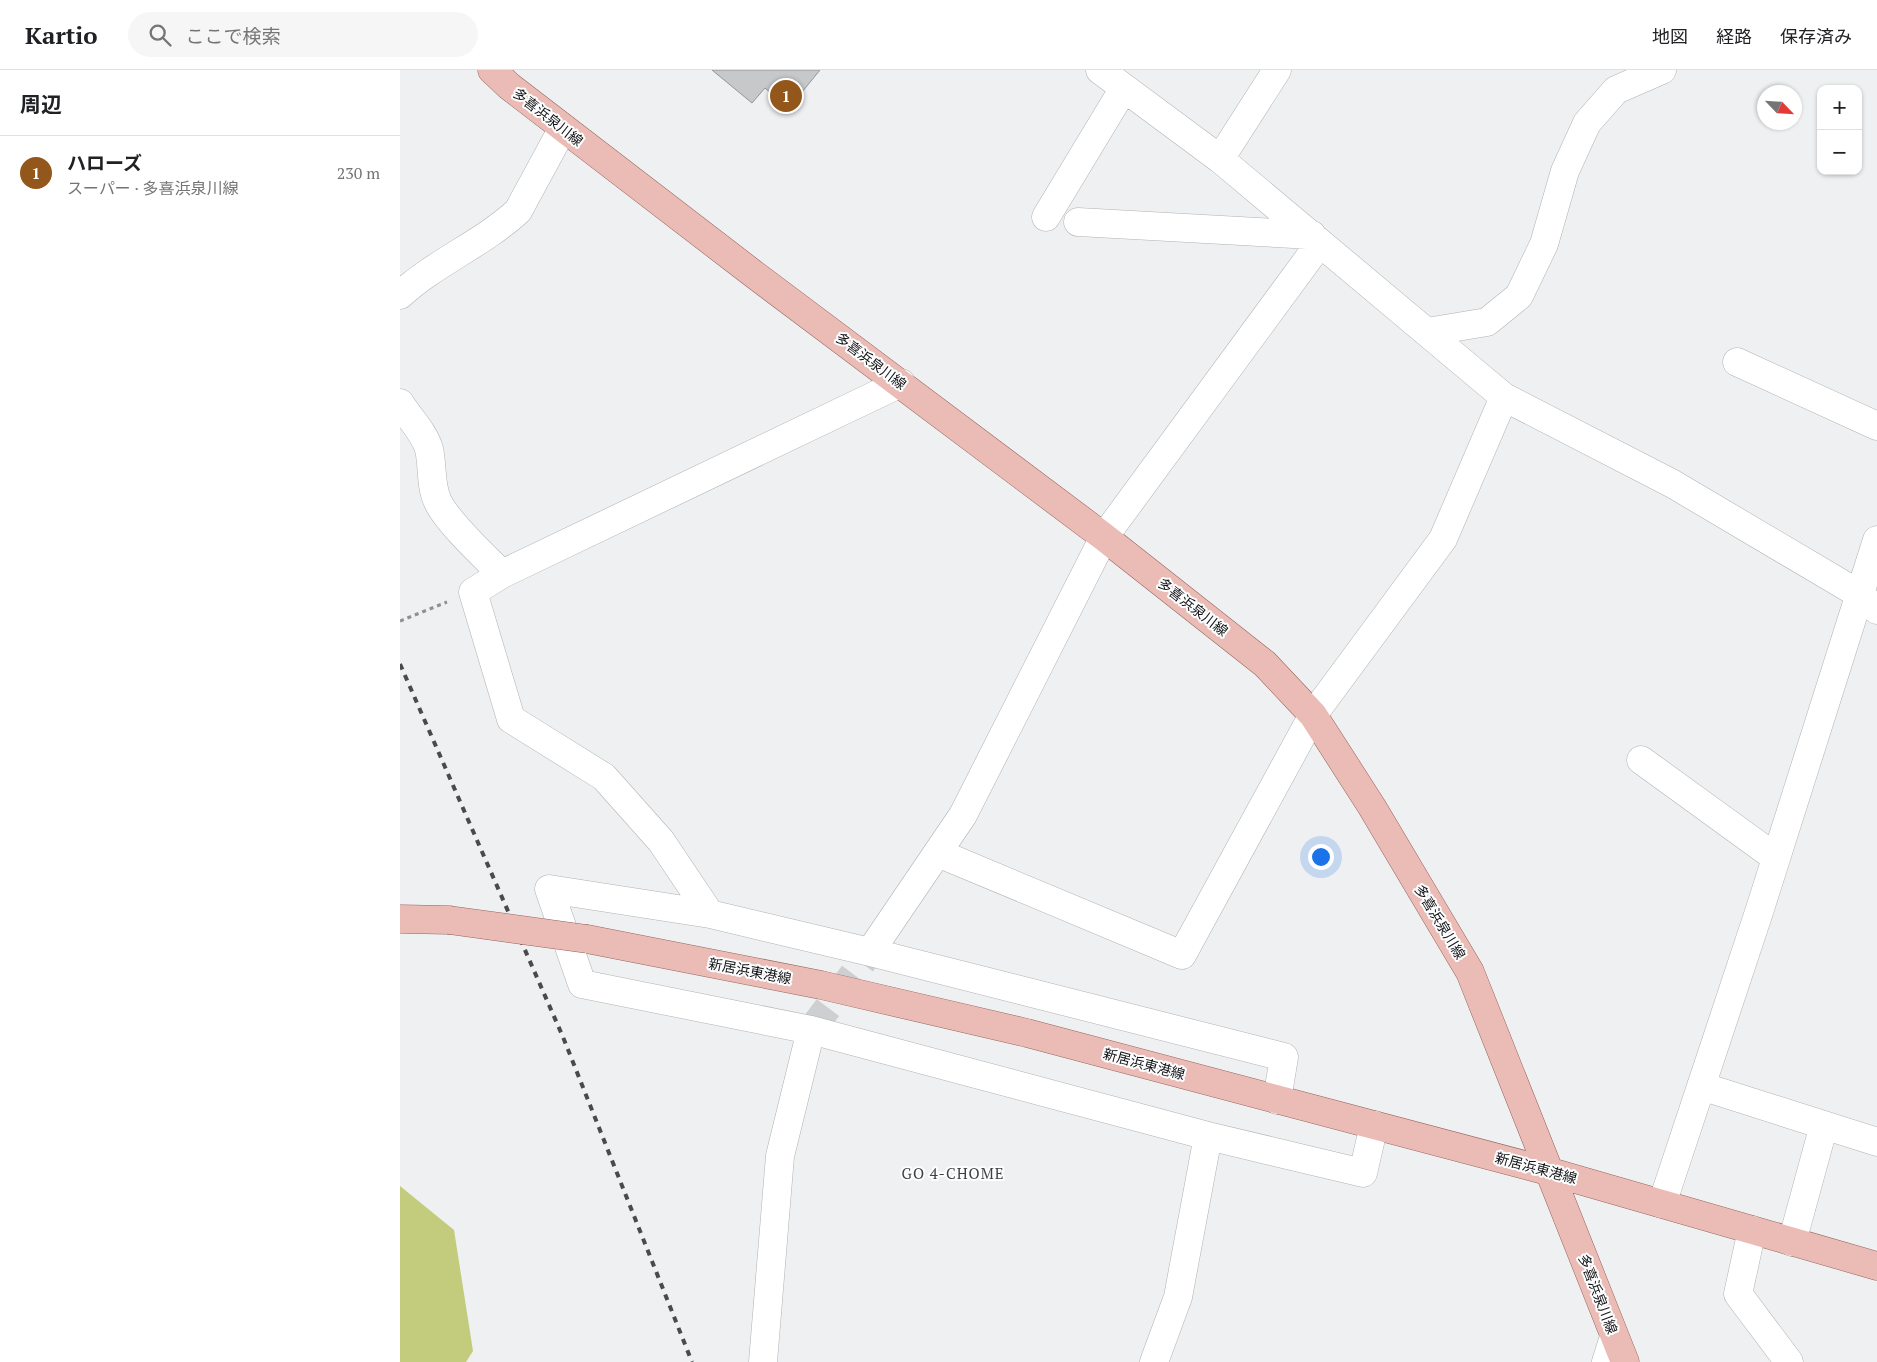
<!DOCTYPE html>
<html lang="ja">
<meta charset="utf-8">
<style>
:root{--surface:#fff;--page:#f6f6f6;--text:#202124;--muted:#757577;--line:#e0e0e0;--accent:#94571b}
body{margin:0;font-family:"PT Serif","Noto Sans JP",serif;background:var(--page);color:var(--text)}
.controls{position:absolute;right:15px;top:15px;display:grid;overflow:hidden;border-radius:10px;box-shadow:0 1px 4px #0004}
.controls button{width:45px;height:45px;display:grid;place-items:center;padding:0;border:0;border-bottom:1px solid var(--line);background:var(--surface);color:var(--text);font:25px sans-serif}
.compass{position:absolute;left:1357px;top:15px;width:45px;height:45px;border-radius:50%;background:var(--surface);box-shadow:0 1px 4px #0004;rotate:115deg}
.you{position:absolute;left:920px;top:786px;width:18px;height:18px;margin:-12px;border:4px solid #fff;border-radius:50%;background:#1a73e8;box-shadow:0 0 0 8px #1a73e833}
.badge{display:grid;place-items:center;width:32px;height:32px;border-radius:50%;background:var(--accent);color:#fff;font-size:16px;font-weight:700}
.pin{position:absolute;translate:-50% -50%;border:2px solid #fff;box-shadow:0 1px 5px #0006}
.list{margin:0;padding:0;list-style:none}
h2{display:flex;justify-content:space-between;align-items:center;height:65px;margin:0;padding:0 20px;font-size:21px}
h2 small{font-size:16px;font-weight:400;color:var(--muted)}
.list li{display:grid;grid-template-columns:32px 1fr auto;gap:15px;align-items:center;box-sizing:border-box;height:75px;padding:0 20px;border-top:1px solid var(--line)}
.list b{display:block;font-size:19px;white-space:nowrap}
.list p{margin:0;font-size:16px;white-space:nowrap;color:var(--muted)}
.list em{font-size:16px;font-style:normal;color:var(--muted)}
.icon{flex:none;width:28px;height:28px;fill:none;stroke:currentColor;stroke-width:2;stroke-linecap:round;stroke-linejoin:round}
.map{position:relative;flex:none;width:1477px;height:1292px;overflow:hidden}
header{display:flex;align-items:center;gap:30px;box-sizing:border-box;height:70px;padding:0 25px;background:var(--surface);border-bottom:1px solid var(--line)}
header strong{font-size:24px}
nav{display:flex;gap:28px;margin-inline-start:auto;font-size:18px}
.search{width:350px;height:45px;background:var(--page);display:flex;align-items:center;gap:12px;box-sizing:border-box;padding:0 18px;border-radius:28px;color:var(--muted);font-size:19px}
main{display:flex}
aside{flex:1;background:var(--surface)}
.map>svg:first-child{display:block}
.green{fill:#c3cc7c}
.building{fill:#c7c8ca;stroke:#949597}
.lines{fill:none;stroke-linecap:round;stroke-linejoin:round}
.minor-tunnel{stroke:#cecfd0;stroke-width:28;stroke-dasharray:28 14;stroke-linecap:butt}
.minor-casing{stroke:#b1b2b3;stroke-width:29}
.major-casing{stroke:#97645e;stroke-width:29}
.path{stroke:#909091;stroke-width:3;stroke-dasharray:4 4;stroke-linecap:butt}
.minor{stroke:#fff;stroke-width:28}
.major{stroke:#ebbcb6;stroke-width:28}
.rail{stroke:#4a4a4b;stroke-width:4;stroke-dasharray:6 6;stroke-linecap:butt}
.major-bridge-casing{stroke:#97645e;stroke-width:29;stroke-linecap:butt}
.major-bridge{stroke:#ebbcb6;stroke-width:28}
.labels{text-anchor:middle;stroke-width:4;stroke-linejoin:round;paint-order:stroke}
.street-label{font-size:14px;fill:#131314;stroke:#fcfdff}
.neighbourhood-label{font-size:15px;letter-spacing:1px;fill:#3f4041;stroke:#fcfdff}
</style>
<header>
<strong>Kartio</strong>
<div class="search"><svg class="icon" aria-label="search" viewBox="0 0 24 24"><circle cx="10" cy="10" r="6"/><path d="M15 15l6 6"/></svg>ここで検索</div>
<nav><a>地図</a><a>経路</a><a>保存済み</a></nav>
</header>
<main>
<aside>
<h2>周辺<small></small></h2>
<ul class="list">
<li><span class="badge">1</span><div><b>ハローズ</b><p>スーパー · 多喜浜泉川線</p></div><em>230 m</em></li>
</ul>
</aside>
<div class="map">
<svg width="1477" height="1292" viewBox="0 0 1477 1292">
<rect width="100%" height="100%" fill="#eff0f1"/>
<path class="green" d="M0,1116L54,1160L73,1281L66,1292H0Z"/>
<path class="building" d="M312,0H420L389,38L365,18L352,33Z"/>
<g class="lines">
<path class="minor-tunnel" d="M411,960L470,882"/>
<g class="minor-casing">
<path id="minor" d="M700,0L820,89L1104,327
M820,89L877,0
M646,147L724,18
M678,152L912,165
M0,225C36,192 82,174 118,141L163,58
M1027,262L1087,252L1119,226L1144,174L1165,101L1187,53L1216,20L1262,0
M1337,292L1477,356
M0,333C9,348 24,362 29,379C33,396 30,416 38,432C48,453 85,487 102,504
M1241,690L1376,788
M538,783L782,885L913,645L1043,469L1104,327L1273,414L1459,524L1477,540
M310,844L261,771L204,707L111,649L73,522L102,504L501,313
M470,882L563,745L704,467L920,173
M1301,1016L1477,1072
M877,1030L884,987L470,882L310,844L149,819L182,914L411,960L808,1066L963,1103L974,1055
M1262,1134L1359,842L1477,470
M1352,1160L1338,1224L1389,1292
M1392,1172L1424,1055
M363,1292L380,1086L411,960
M754,1292L778,1227L808,1066
M1206,1292L1214,1267"/>
</g>
<g class="major-casing">
<path id="major" d="M92,0L109,16L351,202L704,467L865,594L913,645L972,737L1070,902L1225,1292
M0,849L49,850
M187,869L421,915L627,963L1151,1102L1477,1196"/>
</g>
<path class="path" d="M0,551L47,532"/>
<use href="#minor" class="minor"/>
<use href="#major" class="major"/>
<path class="rail" d="M0,594L163,967L292,1292"/>
<g class="major-bridge-casing">
<path id="major-bridge" d="M49,850L187,869"/>
</g>
<use href="#major-bridge" class="major-bridge"/>
</g>
<g class="labels">
<g class="street-label">
<text transform="translate(148 47) rotate(38)" y="5">多喜浜泉川線</text>
<text transform="translate(471 291) rotate(37)" y="5">多喜浜泉川線</text>
<text transform="translate(793 537) rotate(38)" y="5">多喜浜泉川線</text>
<text transform="translate(1040 852) rotate(59)" y="5">多喜浜泉川線</text>
<text transform="translate(350 901) rotate(11)" y="5">新居浜東港線</text>
<text transform="translate(744 994) rotate(15)" y="5">新居浜東港線</text>
<text transform="translate(1136 1098) rotate(15)" y="5">新居浜東港線</text>
<text transform="translate(1198 1224) rotate(69)" y="5">多喜浜泉川線</text>
</g>
<g class="neighbourhood-label">
<text x="553" y="1109">GO 4-CHOME</text>
</g>
</g>
</svg>
<div class="controls">
<button>+</button>
<button>−</button>
</div>
<svg class="compass" viewBox="-18 -18 36 36"><path d="M0-13l5 13h-10z" fill="#e53935"/><path d="M0 13l5-13h-10z" fill="#757577"/></svg>
<div class="you"></div>
<div class="pin badge" style="left:386px;top:26px">1</div>
</div>
</main>
